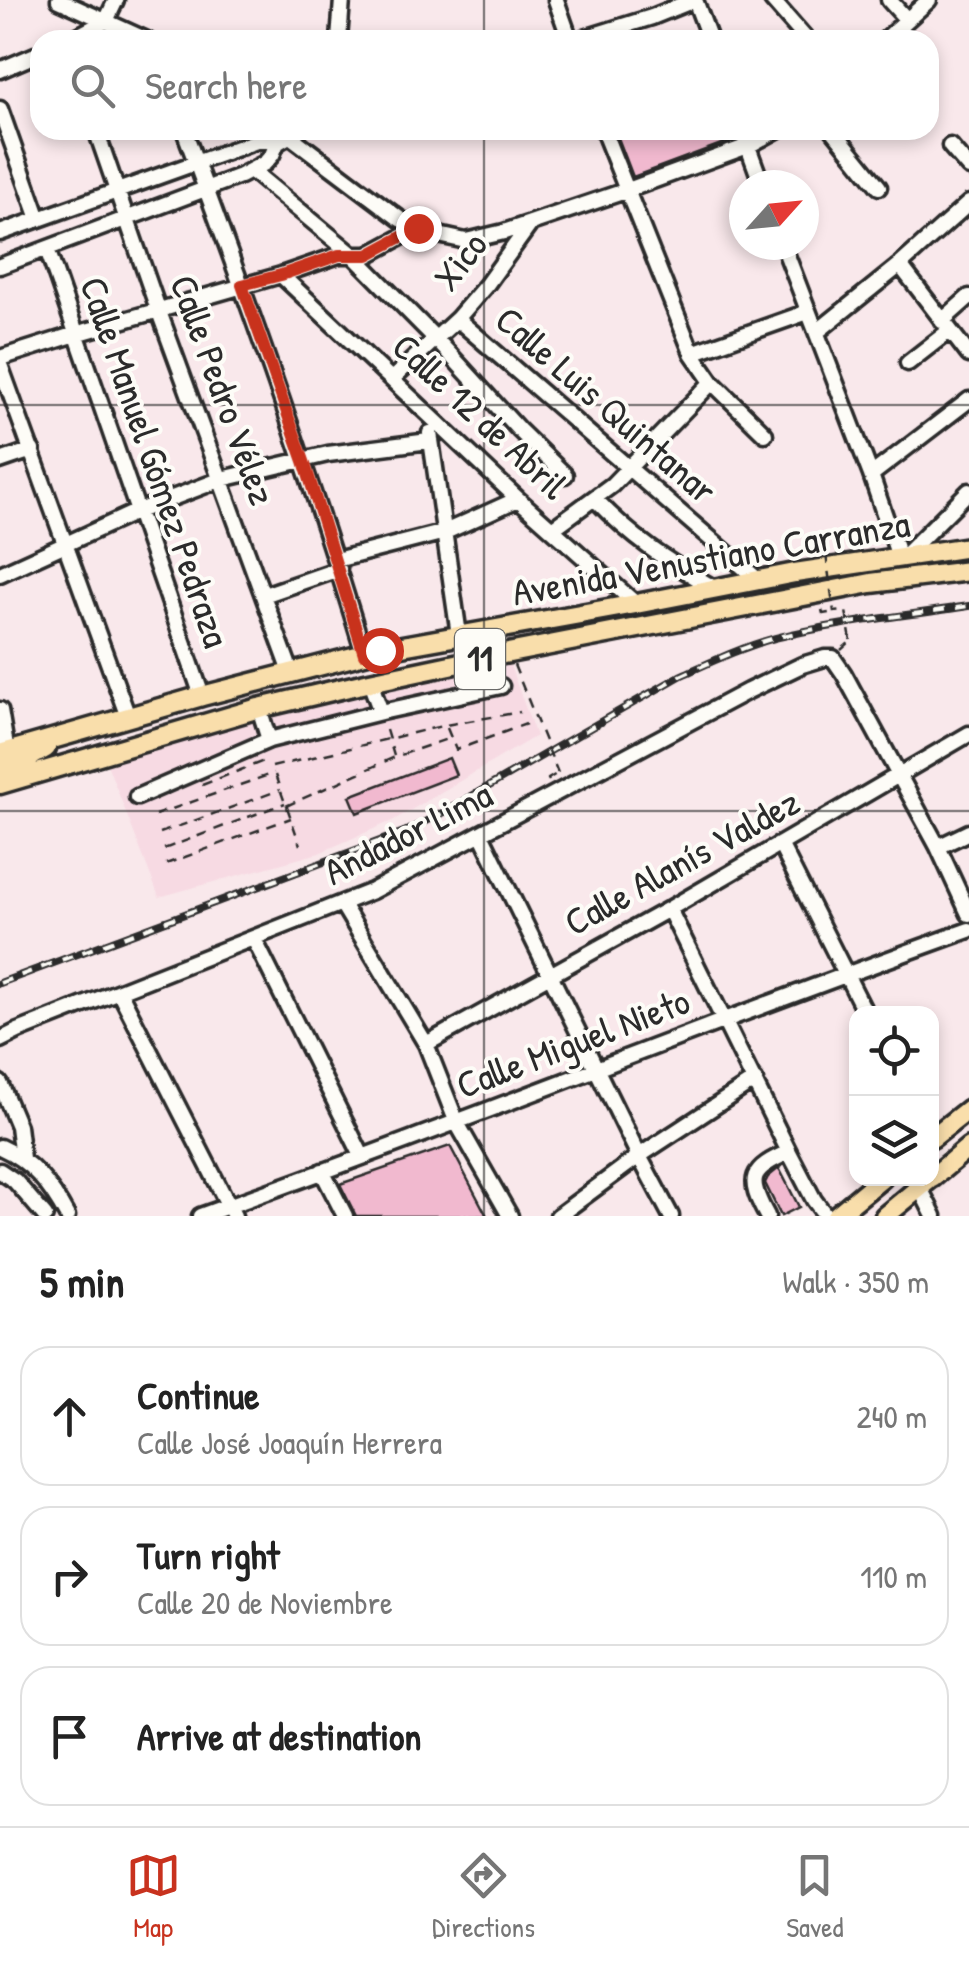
<!DOCTYPE html>
<meta charset="utf-8">
<style>
:root{--surface:#fff;--page:#f2f2f2;--text:#222;--muted:#767676;--line:#e0e0e0;--accent:#c8321e}
body{margin:0;font-family:"Patrick Hand",sans-serif;background:var(--page);color:var(--text)}
.controls{position:absolute;right:30px;bottom:30px;display:grid;overflow:hidden;border-radius:20px;box-shadow:0 5px 15px #0003}
.controls button{width:90px;height:90px;display:grid;place-items:center;padding:0;border:0;border-bottom:2px solid var(--line);background:var(--surface);color:var(--text);font:50px sans-serif}
.compass{position:absolute;left:729px;top:170px;width:90px;height:90px;border-radius:50%;background:var(--surface);box-shadow:0 5px 15px #0003;rotate:63deg}
.stop{position:absolute;width:30px;height:30px;margin:-22px;border:8px solid #c8321e;border-radius:50%;background:#fff}
.stop.end{background:#c8321e;border-color:#fff;box-shadow:0 2px 10px #0008}
.list{margin:0;padding:0;list-style:none}
h2{display:flex;justify-content:space-between;align-items:center;height:130px;margin:0;padding:0 40px;font-size:42px}
h2 small{font-size:32px;font-weight:400;color:var(--muted)}
.list li{display:grid;grid-template-columns:65px 1fr auto;gap:30px;align-items:center;box-sizing:border-box;height:140px;margin:0 20px 20px;padding:0 20px;border:2px solid var(--line);border-radius:30px}
.list b{display:block;font-size:38px;white-space:nowrap}
.list p{margin:0;font-size:32px;white-space:nowrap;color:var(--muted)}
.list em{font-size:32px;font-style:normal;color:var(--muted)}
.icon{flex:none;width:55px;height:55px;fill:none;stroke:currentColor;stroke-width:2;stroke-linecap:round;stroke-linejoin:round}
.map{position:relative;flex:none;width:969px;height:1216px;overflow:hidden}
.search{position:absolute;background:var(--surface);box-shadow:0 5px 15px #0003;left:30px;right:30px;top:30px;height:110px;display:flex;align-items:center;gap:25px;box-sizing:border-box;padding:0 35px;border-radius:30px;color:var(--muted);font-size:38px}
.sheet{height:610px;background:var(--surface)}
nav{display:flex;justify-content:space-around;align-items:center;box-sizing:border-box;height:140px;border-top:2px solid var(--line);background:var(--surface);font-size:28px;color:var(--muted)}
nav a{display:grid;justify-items:center;gap:5px}
nav .on{color:var(--accent)}
.map>svg:first-child{display:block}
.built{fill:#f7dae3}
.building{fill:#f1b9cf;stroke:#2b2b2b;stroke-width:2.5}
.lines{fill:none;stroke-linecap:round;stroke-linejoin:round}
.minor-casing{stroke:#2b2b2b;stroke-width:21}
.major-casing{stroke:#2b2b2b;stroke-width:25}
.path{stroke:#2b2b2b;stroke-width:2.5;stroke-dasharray:10 8;stroke-linecap:butt}
.minor{stroke:#fdfcf7;stroke-width:14}
.major{stroke:#f9deab;stroke-width:18}
.rail-casing{stroke:#2b2b2b;stroke-width:8}
.rail{stroke:#fdfcf7;stroke-width:4;stroke-dasharray:11;stroke-linecap:butt}
.path-bridge{stroke:#2b2b2b;stroke-width:2.5;stroke-dasharray:10 8;stroke-linecap:butt}
.route{stroke:#c8321e;stroke-width:12}
.grid{fill:none;stroke:#2b2b2b;stroke-width:2.5;stroke-opacity:0.55}
.labels{text-anchor:middle;stroke-width:8;stroke-linejoin:round;paint-order:stroke}
.shield{fill:#fdfcf7;stroke:#6a6a68;stroke-width:2.5}
.shield-label{font-size:35px;font-weight:bold;fill:#2b2b2b}
.street-label{font-size:38px;fill:#2b2b2b;stroke:#fdfcf7}
</style>
<div class="map">
<svg width="969" height="1216" viewBox="0 0 969 1216">
<rect width="100%" height="100%" fill="#f9e8eb"/>
<filter id="ink" filterUnits="userSpaceOnUse"><feTurbulence type="fractalNoise" baseFrequency=".01" numOctaves="2"/><feDisplacementMap in="SourceGraphic" scale="20" xChannelSelector="R" yChannelSelector="G"/><feConvolveMatrix kernelMatrix="1 2 1 2 8 2 1 2 1" color-interpolation-filters="sRGB"/></filter>
<g filter="url(#ink)">
<path class="built" d="M509,663L536,736L394,820L319,853L159,897L107,764L221,727L465,671Z"/>
<path class="building" d="M615,130H728L732,140L633,177Z
M449,758L456,775L357,813L350,796Z
M450,1146L487,1216H356L340,1184Z
M779,1168L799,1207L781,1216L765,1183L768,1177Z"/>
<g class="lines">
<g class="minor-casing">
<path id="minor" d="M59,0L147,40
M556,0L570,40
M695,0L710,40
M772,0L807,40
M889,0L907,20
M70,40L106,21L116,0
M339,40L342,0
M578,40L652,17L694,0
M885,40L929,0
M0,70L40,53
M0,109L39,219
M96,130L158,309L291,672
M184,130C249,303 311,476 364,654
M603,130L692,353L712,382L765,434
M742,130L762,185
M833,130L879,187
M290,136L400,219L434,234L466,241L504,232L625,191L748,146L777,130
M950,146L969,168
M252,171L353,255L435,338L519,430L565,475
M0,233L254,142L263,140L277,143
M783,245L871,475L899,557
M47,249L202,696
M900,265L969,355
M0,266L240,176L265,163L272,155L277,143L299,130
M281,275L518,499L636,604
M457,319L758,580
M942,321L969,297
M817,332L900,265L969,203
M692,353L808,312
M0,358L76,334L281,275L339,255H368L418,228
M908,363L949,331
M0,365L128,717
M393,378L457,319L487,284L531,223
M430,433L459,635
M0,461L32,450
M871,475L969,400
M594,498C633,539 665,560 714,588
M552,529L612,485L712,382
M904,556L969,491
M336,560L445,532L518,499
M0,574L138,511L222,479L328,454L429,441
M264,595L339,569
M259,708L269,740L381,712L370,682
M0,710L7,752
M381,712L501,686
M137,797L269,740
M481,834L639,1156L671,1216
M780,844L866,1014
M938,847L969,832
M342,904L426,1044L457,1123L510,1216
M669,909L789,1152L814,1200L826,1216
M254,939L362,1156
M119,991L234,1216
M0,1040L18,1031L372,891L748,691L802,665L825,658H833L844,674L938,847L969,914
M426,1044L669,909L969,734
M0,1083L18,1126L22,1158
M0,1147C32,1161 51,1186 67,1216
M0,1171L15,1181L45,1216
M322,1171L345,1216
M920,1188L934,1216
M200,1216C458,1125 711,1022 969,930
M558,1216L639,1156L755,1080
M767,1216C746,1178 750,1169 789,1152"/>
</g>
<g class="major-casing">
<path id="major" d="M0,754L202,696L380,650L636,604L795,573L969,547
M0,768L25,760L46,748
M0,784L259,708L370,682L493,656L871,583L969,571
M932,1138L969,1109
M932,1178L969,1147
M836,1216L882,1178
M885,1216L931,1178"/>
</g>
<path class="path" d="M822,610L823,614L834,612
M841,650L851,641
M447,728L456,750L526,724
M386,730L394,756
M272,767L446,725L520,712
M275,775L284,800
M549,781L548,779L558,773
M202,785L269,759
M286,806L395,757L450,738
M287,807L300,845
M155,815L274,773
M160,833L280,790
M164,849L285,803
M166,864L291,818"/>
<use href="#minor" class="minor"/>
<use href="#major" class="major"/>
<g class="rail-casing">
<path id="rail" d="M0,983L404,832L439,815L680,676C711,662 742,647 775,638C838,622 905,616 969,606"/>
</g>
<use href="#rail" class="rail"/>
<path class="path-bridge" d="M826,554L834,612L846,611L851,641
M514,665L558,773"/>
</g>
</g>
<g class="lines" filter="url(#ink)">
<path class="route" d="M380,650L364,654L304,461L242,285L281,275L339,255H368L418,228"/>
</g>
<path class="grid" d="M484,0V40M484,130V1216M0,405H969M0,811H969"/>
<g class="labels">
<rect class="shield" x="455" y="629" width="50" height="60" rx="8"/>
<g class="shield-label">
<text x="480" y="671">11</text>
</g>
<g class="street-label">
<text transform="translate(460 261) rotate(-52)" y="13">Xico</text>
<text transform="translate(223 390) rotate(70)" y="13">Calle Pedro Vélez</text>
<text transform="translate(606 405) rotate(41)" y="13">Calle Luis Quintanar</text>
<text transform="translate(480 416) rotate(43)" y="13">Calle 12 de Abril</text>
<text transform="translate(155 462) rotate(71)" y="13">Calle Manuel Gómez Pedraza</text>
<text transform="translate(711 558) rotate(-10)" y="13">Avenida Venustiano Carranza</text>
<text transform="translate(408 833) rotate(-27)" y="13">Andador Lima</text>
<text transform="translate(682 862) rotate(-29)" y="13">Calle Alanís Valdez</text>
<text transform="translate(573 1043) rotate(-21)" y="13">Calle Miguel Nieto</text>
</g>
</g>
</svg>
<div class="controls">
<button><svg class="icon" aria-label="locate" viewBox="0 0 24 24"><circle cx="12" cy="12" r="6"/><path d="M12 2v4M12 18v4M2 12h4M18 12h4"/></svg></button>
<button><svg class="icon" aria-label="layers" viewBox="0 0 24 24"><path d="M12 4l9 5-9 5-9-5zM3 14l9 5 9-5"/></svg></button>
</div>
<svg class="compass" viewBox="-18 -18 36 36"><path d="M0-13l5 13h-10z" fill="#e53935"/><path d="M0 13l5-13h-10z" fill="#767676"/></svg>
<div class="stop" style="left:380px;top:650px"></div>
<div class="stop end" style="left:418px;top:228px"></div>
<div class="search"><svg class="icon" aria-label="search" viewBox="0 0 24 24"><circle cx="10" cy="10" r="6"/><path d="M15 15l6 6"/></svg>Search here</div>
</div>
<section class="sheet">
<h2>5 min<small>Walk · 350 m</small></h2>
<ul class="list">
<li><svg class="icon" aria-label="ahead" viewBox="0 0 24 24"><path d="M12 20V5M6 11l6-6 6 6"/></svg><div><b>Continue</b><p>Calle José Joaquín Herrera</p></div><em>240 m</em></li>
<li><svg class="icon" aria-label="right" viewBox="0 0 24 24"><path d="M7 20v-9h11M14 6l5 5-5 5"/></svg><div><b>Turn right</b><p>Calle 20 de Noviembre</p></div><em>110 m</em></li>
<li><svg class="icon" aria-label="arrive" viewBox="0 0 24 24"><path d="M6 21V4h12l-3 4 3 4H6"/></svg><div><b>Arrive at destination</b></div></li>
</ul>
</section>
<nav>
<a class="on"><svg class="icon" aria-label="map" viewBox="0 0 24 24"><path d="M3 6l6-2 6 2 6-2v14l-6 2-6-2-6 2zM9 4v14M15 6v14"/></svg>Map</a>
<a><svg class="icon" aria-label="directions" viewBox="0 0 24 24"><path d="M12 3l9 9-9 9-9-9zM9 14v-3h6M13 9l2 2-2 2"/></svg>Directions</a>
<a><svg class="icon" aria-label="saved" viewBox="0 0 24 24"><path d="M7 4h10v16l-5-4-5 4z"/></svg>Saved</a>
</nav>
